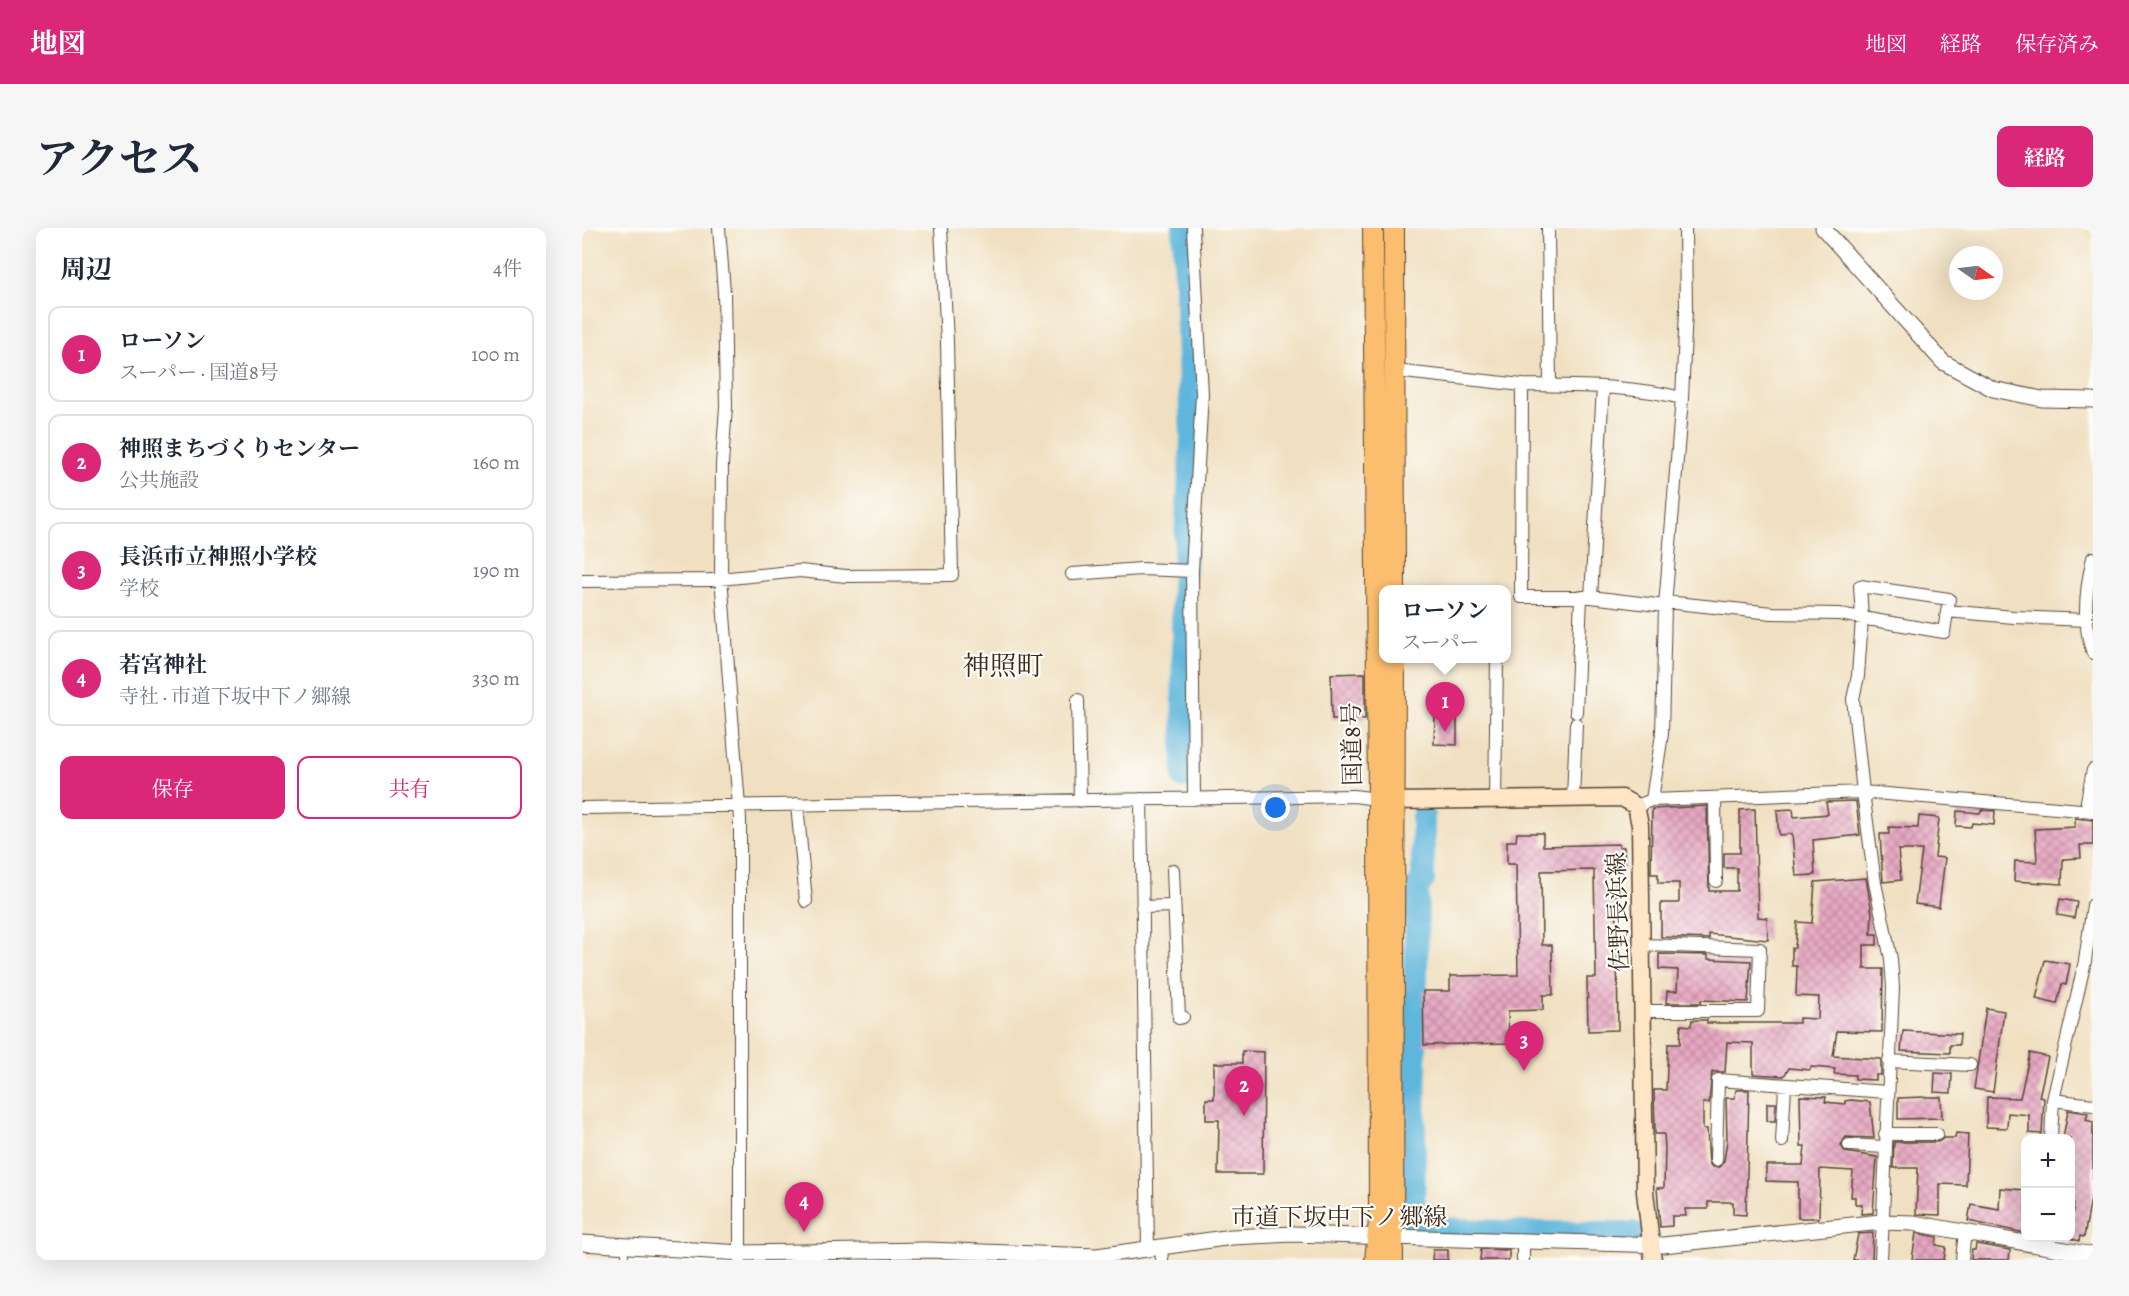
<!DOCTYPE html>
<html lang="ja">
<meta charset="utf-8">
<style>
:root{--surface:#fff;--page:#f6f6f7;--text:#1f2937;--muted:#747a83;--line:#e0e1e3;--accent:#db2777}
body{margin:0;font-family:Alegreya,"Noto Serif JP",serif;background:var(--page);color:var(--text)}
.controls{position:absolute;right:18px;bottom:18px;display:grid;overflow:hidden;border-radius:12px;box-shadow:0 6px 24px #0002}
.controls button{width:54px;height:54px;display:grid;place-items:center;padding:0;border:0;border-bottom:2px solid var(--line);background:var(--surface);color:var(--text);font:30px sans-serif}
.compass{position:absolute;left:1367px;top:18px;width:54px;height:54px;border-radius:50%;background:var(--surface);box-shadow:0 6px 24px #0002;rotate:104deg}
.you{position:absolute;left:694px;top:580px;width:21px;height:21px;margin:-15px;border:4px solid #fff;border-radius:50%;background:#1a73e8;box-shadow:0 0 0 9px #1a73e833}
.badge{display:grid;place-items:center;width:39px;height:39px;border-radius:50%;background:var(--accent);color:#fff;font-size:20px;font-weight:700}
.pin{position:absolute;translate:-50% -50px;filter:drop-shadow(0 2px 3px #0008)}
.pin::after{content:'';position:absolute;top:32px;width:21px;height:18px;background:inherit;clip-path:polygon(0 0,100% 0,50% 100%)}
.popup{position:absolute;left:797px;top:357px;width:132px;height:78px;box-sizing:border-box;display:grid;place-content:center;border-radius:12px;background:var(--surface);filter:drop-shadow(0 2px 4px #0005);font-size:20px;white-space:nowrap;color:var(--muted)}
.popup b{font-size:22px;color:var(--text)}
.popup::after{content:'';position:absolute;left:50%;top:100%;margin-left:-12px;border:12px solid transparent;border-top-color:var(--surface)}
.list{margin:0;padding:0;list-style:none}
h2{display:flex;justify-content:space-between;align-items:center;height:78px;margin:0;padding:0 24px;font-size:26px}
h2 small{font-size:20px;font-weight:400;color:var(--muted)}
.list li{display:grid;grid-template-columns:39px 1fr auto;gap:18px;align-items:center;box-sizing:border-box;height:96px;margin:0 12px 12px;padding:0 12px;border:2px solid var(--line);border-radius:12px}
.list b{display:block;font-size:22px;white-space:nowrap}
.list p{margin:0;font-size:20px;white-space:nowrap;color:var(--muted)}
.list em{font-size:20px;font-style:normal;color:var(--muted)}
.actions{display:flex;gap:12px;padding:18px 24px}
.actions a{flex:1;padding:14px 0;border:2px solid var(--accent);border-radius:12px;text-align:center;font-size:21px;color:var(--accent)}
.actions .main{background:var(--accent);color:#fff}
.map{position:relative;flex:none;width:1511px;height:1032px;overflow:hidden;border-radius:12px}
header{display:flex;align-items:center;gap:36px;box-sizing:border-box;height:84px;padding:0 30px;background:var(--accent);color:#fff}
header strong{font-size:28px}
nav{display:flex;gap:33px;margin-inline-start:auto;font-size:21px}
.intro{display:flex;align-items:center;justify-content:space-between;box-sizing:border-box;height:144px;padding:0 36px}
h1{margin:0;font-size:42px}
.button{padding:15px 27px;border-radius:12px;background:var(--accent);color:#fff;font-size:21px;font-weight:700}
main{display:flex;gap:36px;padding:0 36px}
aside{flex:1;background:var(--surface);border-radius:12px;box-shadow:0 6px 24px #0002}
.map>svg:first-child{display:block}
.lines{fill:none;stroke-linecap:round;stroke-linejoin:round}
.river{stroke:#5fb6dc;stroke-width:24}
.building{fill:url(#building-cross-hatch)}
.service-casing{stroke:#564536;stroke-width:8}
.minor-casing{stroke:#564536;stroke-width:14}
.tertiary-casing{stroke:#564536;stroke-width:17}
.secondary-casing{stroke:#564536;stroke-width:19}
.trunk-casing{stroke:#564536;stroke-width:22}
.service{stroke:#fff;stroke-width:6}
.minor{stroke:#fff;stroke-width:12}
.tertiary{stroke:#fff;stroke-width:15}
.secondary{stroke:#fde5c5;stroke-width:16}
.trunk{stroke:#fbbd6e;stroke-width:20}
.labels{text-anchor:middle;stroke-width:4.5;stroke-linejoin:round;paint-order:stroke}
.street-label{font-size:24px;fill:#3b2a1e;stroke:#fdfcf7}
.quarter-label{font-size:27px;fill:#3b2a1e;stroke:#fdfcf7}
</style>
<header>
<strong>地図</strong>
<nav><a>地図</a><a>経路</a><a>保存済み</a></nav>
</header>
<div class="intro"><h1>アクセス</h1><a class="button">経路</a></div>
<main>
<aside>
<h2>周辺<small>4件</small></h2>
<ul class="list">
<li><span class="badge">1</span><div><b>ローソン</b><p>スーパー · 国道8号</p></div><em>100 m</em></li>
<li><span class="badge">2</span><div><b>神照まちづくりセンター</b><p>公共施設</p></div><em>160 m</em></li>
<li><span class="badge">3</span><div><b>長浜市立神照小学校</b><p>学校</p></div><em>190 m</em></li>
<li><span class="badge">4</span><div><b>若宮神社</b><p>寺社 · 市道下坂中下ノ郷線</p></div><em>330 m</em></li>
</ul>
<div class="actions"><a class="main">保存</a><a>共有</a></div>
</aside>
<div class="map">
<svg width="1511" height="1032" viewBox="0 0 1511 1032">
<defs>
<pattern id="building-cross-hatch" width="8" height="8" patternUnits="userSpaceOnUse" patternTransform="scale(1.5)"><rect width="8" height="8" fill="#e7a8c2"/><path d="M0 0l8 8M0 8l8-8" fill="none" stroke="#bc899d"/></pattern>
</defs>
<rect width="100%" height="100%" fill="#fdfcf7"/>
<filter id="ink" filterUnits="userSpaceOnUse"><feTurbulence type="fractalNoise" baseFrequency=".0167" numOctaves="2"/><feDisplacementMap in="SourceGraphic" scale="12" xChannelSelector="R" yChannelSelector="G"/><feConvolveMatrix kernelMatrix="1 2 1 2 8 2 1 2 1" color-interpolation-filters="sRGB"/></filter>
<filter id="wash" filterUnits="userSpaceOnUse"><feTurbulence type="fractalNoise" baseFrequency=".008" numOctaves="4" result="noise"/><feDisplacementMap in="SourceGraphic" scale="24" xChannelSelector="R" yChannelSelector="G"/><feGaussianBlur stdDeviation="1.35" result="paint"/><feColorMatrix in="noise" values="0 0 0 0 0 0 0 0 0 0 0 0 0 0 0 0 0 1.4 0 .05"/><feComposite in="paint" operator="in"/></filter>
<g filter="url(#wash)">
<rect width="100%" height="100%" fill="#f0e0c1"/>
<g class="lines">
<path class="river" d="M602,0L610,212L601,362L602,549
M841,588V652L835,659L831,994L836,1000L940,1005H1051"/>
</g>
<g id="blocks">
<path class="building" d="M783,445V491H750L749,446Z
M853,488H875V517L852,516Z
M1274,573L1278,607L1231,612L1233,647L1214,648L1210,606L1197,607L1195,582L1211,581L1212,589L1246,586L1244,574Z
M1125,578L1127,663H1155V640H1142V625H1158V582L1173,581L1176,689L1185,690L1186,712L1127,706V711L1079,709V675H1097V655H1076V646H1069L1070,581Z
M1399,582L1413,583L1412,597L1390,595L1389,599L1374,598L1375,583L1398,585Z
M1337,588L1357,590L1353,629L1363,630L1357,679L1333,676L1340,622H1316L1319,652L1301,654L1298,606H1307V599L1336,600Z
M1493,590L1511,592V617H1498L1499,630L1481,631L1480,656L1432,653L1433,633L1455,634L1453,601L1493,599Z
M935,605H961V618L1037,616V619H1042L1043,641H1034L1036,802L1006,803L1005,750H1014L1012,642L959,643L960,717H970L971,767H961V782L926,783L927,815L842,817L841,763H868V748L936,747L934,636H925V613H934Z
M1284,650L1290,685L1289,706H1295V717H1282V741H1301L1300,804L1255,803L1251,828L1299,831V847H1294V852L1273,851V847L1252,846L1253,841L1229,839L1228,842L1207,840L1202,848L1171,846V815L1145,814L1143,844H1130L1127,875H1121V901H1125L1127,935L1130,939H1137L1142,933L1145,913L1144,870H1153L1154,862H1167L1164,987L1151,986V974H1126V981H1103L1104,988H1090V998L1078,999L1075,960H1082L1083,919L1082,906H1073L1072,862H1084L1086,816H1098L1099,797L1109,798L1110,792H1125V795H1217V790L1236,791L1237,769L1214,768L1215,738H1210V720H1213L1215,694L1230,695L1233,654Z
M1478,671L1495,674L1492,690L1475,687Z
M1077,726L1126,727V731L1169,733L1166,774L1119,772V775H1084L1085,763H1095L1096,742L1077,741Z
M1463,732L1488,736L1484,757L1480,756L1475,776L1454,771Z
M1404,780L1422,783L1411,864L1392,861Z
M1321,803L1378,806L1377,817H1368V825L1319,823Z
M660,823L682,824L681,946H636L637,892H624V871H632V835H660Z
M1448,825L1466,829L1457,869L1462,870L1460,906L1447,905V887L1426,885L1425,900L1404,899L1405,869L1438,870Z
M1353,845L1370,846L1369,865L1352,864Z
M1218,868L1244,869L1243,874L1263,876V873L1269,872L1288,874L1292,910L1264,909L1259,917L1263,924L1295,929L1291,985L1279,986L1280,976H1273V969H1269L1271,943L1238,941L1237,990H1216V954L1184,953V937H1221L1223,918H1219Z
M1343,869H1359L1360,890L1316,891V870Z
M1185,875H1194L1193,893H1185Z
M1486,882L1506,885L1504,892L1511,894V960L1502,1009L1498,1008L1497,1013L1487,1010L1492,975L1488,974V910H1481Z
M1374,905L1386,906L1384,957L1358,956V987L1334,986L1336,940H1311L1312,914H1356L1362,910H1373Z
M1418,960L1443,962V1005L1386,993L1389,976L1417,981Z
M1291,1005L1290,1032H1271L1276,1006Z
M1334,1005L1355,1009L1354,1017L1364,1019L1362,1032H1330Z
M1394,1016L1428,1022L1427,1032H1389L1390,1022H1393Z
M899,1021L927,1022V1032H898Z
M851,1022H866V1032H850Z"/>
</g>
</g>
<g filter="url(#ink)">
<use href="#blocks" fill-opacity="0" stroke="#564536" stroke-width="1.5"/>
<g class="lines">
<g class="service-casing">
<path id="service" d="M43,1032V1019"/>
</g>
<g class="minor-casing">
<path id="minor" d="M137,0L142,64L144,178L140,236L139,349L158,591V1032
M966,0L968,157
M813,143L940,157
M1511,330C1504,359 1500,396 1511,425
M610,343L620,166L611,0
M490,346L559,341L610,343L612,571
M0,353L128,352L218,343L264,348L370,347L365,113L359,0
M1009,369L1021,159
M1083,378L1009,369H939L940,157C993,158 1048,157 1100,170
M1365,383L1432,389L1505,392
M496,472L498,573
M994,484L999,370
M1511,542L1505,573L1511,584
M1133,570L1134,653
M559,571L566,1021
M991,571L994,496
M1070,572L1080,506L1083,378L1100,170L1104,82L1103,0
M913,573L915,430
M215,576L224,673
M1054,578L1070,572L1281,564L1271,471L1276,448L1280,390L1278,358L1367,371L1362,404L1257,386L1190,385L1084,374
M0,580L772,568L802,572
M591,642L597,790L601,789
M560,679L592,678
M1061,717L1178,721L1176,783H1063
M1307,833L1388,837
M1471,872L1511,877
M1303,906H1355
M1469,910L1471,872L1503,733L1511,677
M1200,913L1203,858
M1267,917L1303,919
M1134,932L1136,852L1305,864
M579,1019L580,1032
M941,1032V1014
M1299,1032L1311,760L1309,731L1293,655L1281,564L1511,583
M1380,1032L1383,1003"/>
</g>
<g class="tertiary-casing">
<path id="tertiary" d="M1241,0L1361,134L1411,161L1460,171L1511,172
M0,1015L159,1025L345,1022L515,1028L650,1009L711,1006L1081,1017L1299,994L1331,995L1511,1027"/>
</g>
<g class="secondary-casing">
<path id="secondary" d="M813,573L1040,570L1054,578L1058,597L1063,964L1071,1032"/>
</g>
<g class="trunk-casing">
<path id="trunk" d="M791,0L796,572L797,993L793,1032
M812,0L813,362
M811,1032L813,430"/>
</g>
<use href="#service" class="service"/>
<use href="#minor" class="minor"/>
<use href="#tertiary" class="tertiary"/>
<use href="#secondary" class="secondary"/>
<use href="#trunk" class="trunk"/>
</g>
</g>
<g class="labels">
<g class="street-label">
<text transform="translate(770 516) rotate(-91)" y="8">国道8号</text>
<text transform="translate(1036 684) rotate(-92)" y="8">佐野長浜線</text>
<text x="757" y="997">市道下坂中下ノ郷線</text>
</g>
<g class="quarter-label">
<text x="421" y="447">神照町</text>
</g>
</g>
</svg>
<div class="controls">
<button>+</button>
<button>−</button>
</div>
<svg class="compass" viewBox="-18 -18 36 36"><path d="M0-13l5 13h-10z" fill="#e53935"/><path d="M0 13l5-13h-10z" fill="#747a83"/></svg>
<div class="you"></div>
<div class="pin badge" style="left:863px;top:504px">1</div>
<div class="popup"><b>ローソン</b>スーパー</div>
<div class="pin badge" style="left:662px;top:888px">2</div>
<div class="pin badge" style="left:942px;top:843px">3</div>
<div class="pin badge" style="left:222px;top:1004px">4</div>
</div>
</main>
